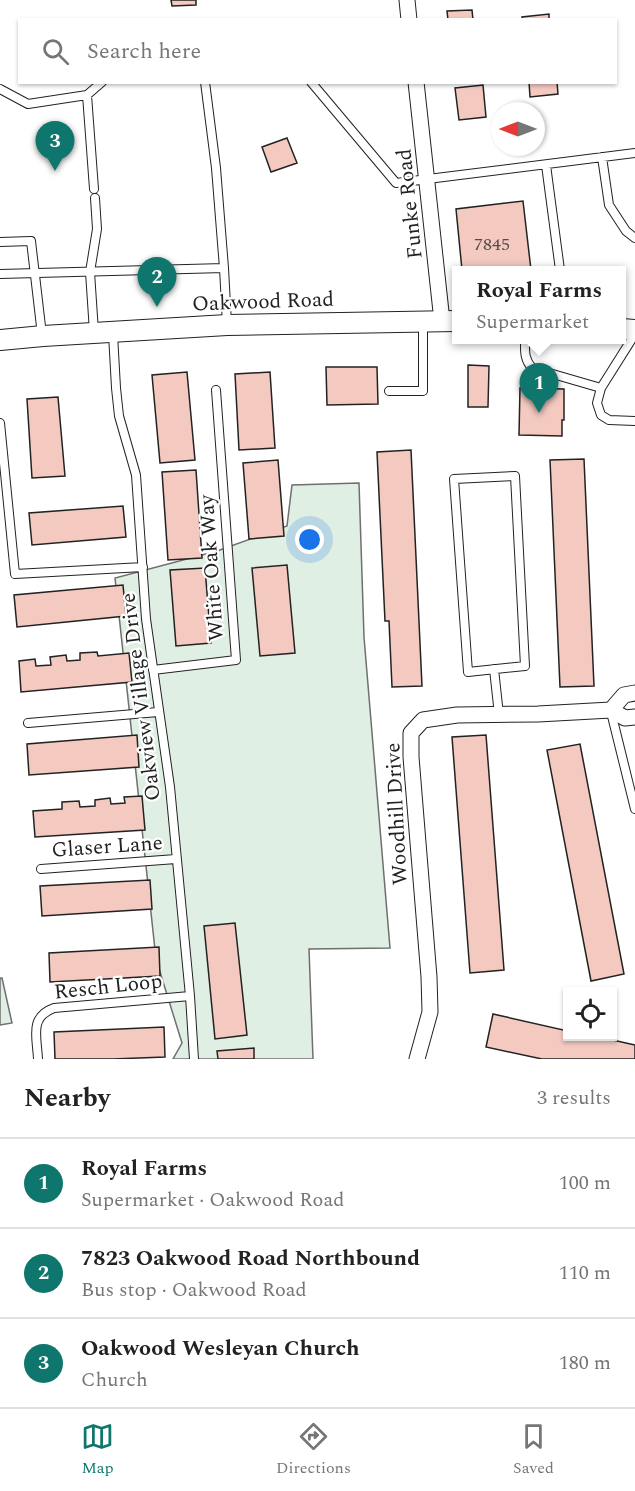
<!DOCTYPE html>
<meta charset="utf-8">
<style>
:root{--surface:#fff;--page:#f2f2f2;--text:#222;--muted:#767676;--line:#e0e0e0;--accent:#0f766e}
body{margin:0;font-family:Spectral,serif;background:var(--page);color:var(--text)}
.controls{position:absolute;right:18px;bottom:18px;display:grid;overflow:hidden;border-radius:0px;box-shadow:0 2px 4px #0004}
.controls button{width:54px;height:54px;display:grid;place-items:center;padding:0;border:0;border-bottom:2px solid var(--line);background:var(--surface);color:var(--text);font:30px sans-serif}
.compass{position:absolute;left:491px;top:102px;width:54px;height:54px;border-radius:50%;background:var(--surface);box-shadow:0 2px 4px #0004;rotate:270deg}
.you{position:absolute;left:310px;top:540px;width:21px;height:21px;margin:-15px;border:4px solid #fff;border-radius:50%;background:#1a73e8;box-shadow:0 0 0 9px #1a73e833}
.badge{display:grid;place-items:center;width:39px;height:39px;border-radius:50%;background:var(--accent);color:#fff;font-size:20px;font-weight:700}
.pin{position:absolute;translate:-50% -50px;filter:drop-shadow(0 2px 3px #0008)}
.pin::after{content:'';position:absolute;top:32px;width:21px;height:18px;background:inherit;clip-path:polygon(0 0,100% 0,50% 100%)}
.popup{position:absolute;left:452px;top:266px;width:174px;height:78px;box-sizing:border-box;display:grid;place-content:center;border-radius:0px;background:var(--surface);filter:drop-shadow(0 2px 4px #0005);font-size:20px;white-space:nowrap;color:var(--muted)}
.popup b{font-size:22px;color:var(--text)}
.popup::after{content:'';position:absolute;left:50%;top:100%;margin-left:-12px;border:12px solid transparent;border-top-color:var(--surface)}
.list{margin:0;padding:0;list-style:none}
h2{display:flex;justify-content:space-between;align-items:center;height:78px;margin:0;padding:0 24px;font-size:26px}
h2 small{font-size:20px;font-weight:400;color:var(--muted)}
.list li{display:grid;grid-template-columns:39px 1fr auto;gap:18px;align-items:center;box-sizing:border-box;height:90px;padding:0 24px;border-top:2px solid var(--line)}
.list b{display:block;font-size:22px;white-space:nowrap}
.list p{margin:0;font-size:20px;white-space:nowrap;color:var(--muted)}
.list em{font-size:20px;font-style:normal;color:var(--muted)}
.icon{flex:none;width:33px;height:33px;fill:none;stroke:currentColor;stroke-width:2;stroke-linecap:round;stroke-linejoin:round}
.map{position:relative;flex:none;width:635px;height:1059px;overflow:hidden}
.search{position:absolute;background:var(--surface);box-shadow:0 2px 4px #0004;left:18px;right:18px;top:18px;height:66px;display:flex;align-items:center;gap:15px;box-sizing:border-box;padding:0 21px;border-radius:0px;color:var(--muted);font-size:22px}
.sheet{height:348px;background:var(--surface)}
nav{display:flex;justify-content:space-around;align-items:center;box-sizing:border-box;height:84px;border-top:2px solid var(--line);background:var(--surface);font-size:16px;color:var(--muted)}
nav a{display:grid;justify-items:center;gap:3px}
nav .on{color:var(--accent)}
.map>svg:first-child{display:block}
.green{fill:#e0efe3;stroke:#6f6f6f;stroke-width:1.5}
.building{fill:#f3c9c0;stroke:#222;stroke-width:1.5}
.lines{fill:none;stroke-linecap:round;stroke-linejoin:round}
.service-casing{stroke:#222;stroke-width:10}
.minor-casing{stroke:#222;stroke-width:17}
.tertiary-casing{stroke:#222;stroke-width:22}
.service{stroke:#fff;stroke-width:8}
.minor{stroke:#fff;stroke-width:15}
.tertiary{stroke:#fff;stroke-width:20}
.labels{text-anchor:middle;stroke-width:4.5;stroke-linejoin:round;paint-order:stroke}
.number-label{font-size:18px;fill:#564c4a}
.street-label{font-size:21px;fill:#222;stroke:#fff}
</style>
<div class="map">
<svg width="635" height="1059" viewBox="0 0 635 1059">
<rect width="100%" height="100%" fill="#fff"/>
<path class="green" d="M359,483L364,637L390,948L309,949L313,1059H173L182,1043L156,959L115,578L217,551L287,526L292,485Z
M0,978H2L12,1023L0,1025Z"/>
<path class="building" d="M171,0H196V5L172,6Z
M472,10L473,20H448L447,11Z
M549,14V20H522V17Z
M529,82H557L558,94L530,97Z
M483,85L486,117L459,120L455,88Z
M287,138L297,163L271,172L262,147Z
M523,201L531,270H462L456,209Z
M468,365L489,366L488,407H468Z
M326,367H377L378,404L327,405Z
M187,372L195,460L160,463L152,375Z
M270,372L275,448L239,450L235,374Z
M520,388L564,389V420H562V436L519,435Z
M58,397L65,476L32,478L27,399Z
M411,450L422,686L392,687L389,621H385L377,452Z
M584,459L594,686L560,687L550,460Z
M278,460L284,536L249,539L243,463Z
M196,470L202,558L168,560L162,472Z
M123,506L126,537L32,545L29,513Z
M287,565L295,653L260,656L252,568Z
M205,568L211,643L176,646L170,570Z
M123,585L126,616L17,627L14,595Z
M97,652L98,656L129,653L132,682L21,692L19,661L35,659L36,666L51,665L50,657L66,655L67,661L80,660V653Z
M137,735L139,767L29,775L27,744Z
M486,735L504,970L470,973L452,737Z
M580,744L624,974L591,981L547,750Z
M142,796L145,830L35,837L33,811L62,809V802L79,801L80,807L95,806V800L110,798L111,804L125,803L124,797Z
M150,880L152,909L42,916L40,886Z
M235,923L247,1035L215,1039L204,926Z
M159,947L160,976L50,982L49,953Z
M493,1014L568,1031V1036H595L635,1045V1059H542L486,1047Z
M164,1027L165,1057L113,1059H55L54,1032Z
M254,1048V1059H218L217,1051Z"/>
<g class="lines">
<g class="service-casing">
<path id="service" d="M205,82L216,168L224,268
M311,82L396,183L635,153
M0,89L28,104L87,95L102,82
M87,95L94,189
M602,157L609,205L626,231L635,238
M546,165L560,270
M0,242L31,241L42,335
M0,274L224,268L227,324
M94,332L90,272L97,229L95,198
M113,334L116,388L119,416L136,475L146,619L170,787L190,996L194,1059
M635,334L601,388L597,403L601,415L609,420L635,421
M525,340C525,351 524,359 532,368L601,388
M389,391H423V323
M0,423L15,574L143,567
M515,476L525,666L468,672L454,479Z
M494,669L499,715
M153,670L236,660L216,390
M611,712L635,809
M28,723L158,712
M41,869L176,859
M38,1059C37,1037 29,1017 54,1008L190,996"/>
</g>
<g class="minor-casing">
<path id="minor" d="M407,0L409,20
M416,82L442,321
M611,710L624,695L635,693
M417,1059L430,1012L429,977L411,757V733L423,720L457,715L538,714L611,710L625,718L635,717"/>
</g>
<g class="tertiary-casing">
<path id="tertiary" d="M622,329L635,330
M0,340L43,336L227,325L456,321"/>
</g>
<use href="#service" class="service"/>
<use href="#minor" class="minor"/>
<use href="#tertiary" class="tertiary"/>
</g>
<g class="labels">
<g class="number-label">
<text x="492" y="250">7845</text>
</g>
<g class="street-label">
<text transform="translate(409 204) rotate(-96)" y="7">Funke Road</text>
<text transform="translate(263 301) rotate(-2)" y="7">Oakwood Road</text>
<text transform="translate(211 568) rotate(-94)" y="7">White Oak Way</text>
<text transform="translate(140 697) rotate(-97)" y="7">Oakview Village Drive</text>
<text transform="translate(396 814) rotate(-93)" y="7">Woodhill Drive</text>
<text transform="translate(107 846) rotate(-4)" y="7">Glaser Lane</text>
<text transform="translate(108 986) rotate(-6)" y="7">Resch Loop</text>
</g>
</g>
</svg>
<div class="controls">
<button><svg class="icon" aria-label="locate" viewBox="0 0 24 24"><circle cx="12" cy="12" r="6"/><path d="M12 2v4M12 18v4M2 12h4M18 12h4"/></svg></button>
</div>
<svg class="compass" viewBox="-18 -18 36 36"><path d="M0-13l5 13h-10z" fill="#e53935"/><path d="M0 13l5-13h-10z" fill="#767676"/></svg>
<div class="you"></div>
<div class="pin badge" style="left:539px;top:413px">1</div>
<div class="popup"><b>Royal Farms</b>Supermarket</div>
<div class="pin badge" style="left:157px;top:307px">2</div>
<div class="pin badge" style="left:55px;top:171px">3</div>
<div class="search"><svg class="icon" aria-label="search" viewBox="0 0 24 24"><circle cx="10" cy="10" r="6"/><path d="M15 15l6 6"/></svg>Search here</div>
</div>
<section class="sheet">
<h2>Nearby<small>3 results</small></h2>
<ul class="list">
<li><span class="badge">1</span><div><b>Royal Farms</b><p>Supermarket · Oakwood Road</p></div><em>100 m</em></li>
<li><span class="badge">2</span><div><b>7823 Oakwood Road Northbound</b><p>Bus stop · Oakwood Road</p></div><em>110 m</em></li>
<li><span class="badge">3</span><div><b>Oakwood Wesleyan Church</b><p>Church</p></div><em>180 m</em></li>
</ul>
</section>
<nav>
<a class="on"><svg class="icon" aria-label="map" viewBox="0 0 24 24"><path d="M3 6l6-2 6 2 6-2v14l-6 2-6-2-6 2zM9 4v14M15 6v14"/></svg>Map</a>
<a><svg class="icon" aria-label="directions" viewBox="0 0 24 24"><path d="M12 3l9 9-9 9-9-9zM9 14v-3h6M13 9l2 2-2 2"/></svg>Directions</a>
<a><svg class="icon" aria-label="saved" viewBox="0 0 24 24"><path d="M7 4h10v16l-5-4-5 4z"/></svg>Saved</a>
</nav>
